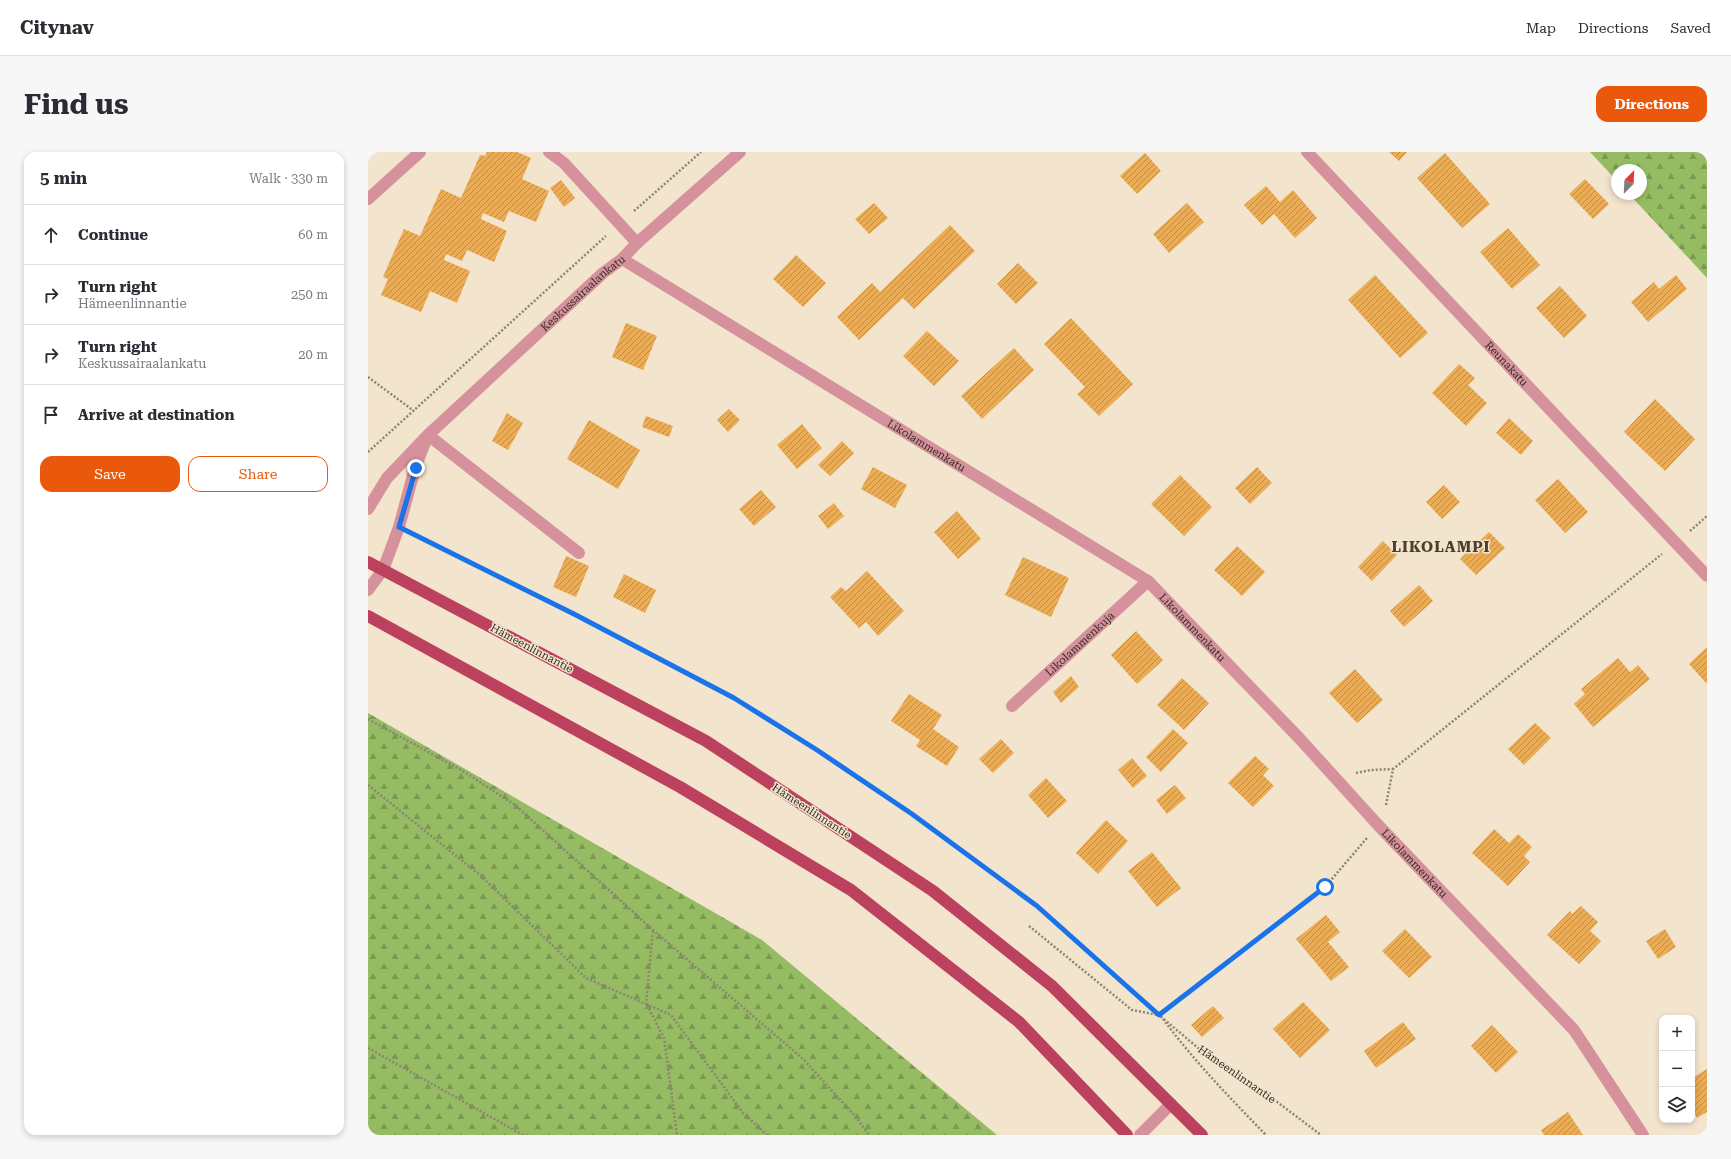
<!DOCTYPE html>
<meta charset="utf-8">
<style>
:root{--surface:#fff;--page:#f7f7f7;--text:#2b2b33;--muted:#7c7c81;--line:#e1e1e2;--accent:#ea580c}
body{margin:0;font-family:"Roboto Serif",serif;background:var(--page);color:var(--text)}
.controls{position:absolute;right:12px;bottom:12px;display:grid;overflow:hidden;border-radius:8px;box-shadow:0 2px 6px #0003}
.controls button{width:36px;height:36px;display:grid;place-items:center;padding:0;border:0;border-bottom:1px solid var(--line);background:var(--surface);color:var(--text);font:20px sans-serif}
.compass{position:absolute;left:1243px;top:12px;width:36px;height:36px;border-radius:50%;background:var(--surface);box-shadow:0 2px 6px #0003;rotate:24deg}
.stop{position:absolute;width:12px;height:12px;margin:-9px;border:3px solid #1a73e8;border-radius:50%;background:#fff}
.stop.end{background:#1a73e8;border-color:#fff;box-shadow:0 1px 4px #0008}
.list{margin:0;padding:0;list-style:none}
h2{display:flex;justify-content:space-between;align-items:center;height:52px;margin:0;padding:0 16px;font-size:17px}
h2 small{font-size:13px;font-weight:400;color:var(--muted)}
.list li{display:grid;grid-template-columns:26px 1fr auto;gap:12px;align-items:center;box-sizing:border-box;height:60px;padding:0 16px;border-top:1px solid var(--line)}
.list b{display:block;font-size:15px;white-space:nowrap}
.list p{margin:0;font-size:13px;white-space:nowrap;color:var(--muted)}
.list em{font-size:13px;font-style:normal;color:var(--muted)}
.actions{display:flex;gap:8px;padding:12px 16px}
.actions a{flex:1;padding:9px 0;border:1px solid var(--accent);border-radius:12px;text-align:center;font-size:14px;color:var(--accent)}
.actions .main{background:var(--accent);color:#fff}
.icon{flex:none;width:22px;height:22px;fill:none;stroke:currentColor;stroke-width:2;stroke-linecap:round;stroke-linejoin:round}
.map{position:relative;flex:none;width:1339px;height:983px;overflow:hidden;border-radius:12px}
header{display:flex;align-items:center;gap:24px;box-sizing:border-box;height:56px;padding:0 20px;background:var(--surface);border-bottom:1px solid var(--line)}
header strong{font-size:19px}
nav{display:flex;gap:22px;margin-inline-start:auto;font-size:14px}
.intro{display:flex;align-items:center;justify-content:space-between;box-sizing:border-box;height:96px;padding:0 24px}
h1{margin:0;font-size:28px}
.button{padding:10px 18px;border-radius:12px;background:var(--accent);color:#fff;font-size:14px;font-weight:700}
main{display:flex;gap:24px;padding:0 24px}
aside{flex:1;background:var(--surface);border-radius:12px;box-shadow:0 2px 6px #0003}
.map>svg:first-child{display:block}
.forest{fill:url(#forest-firs)}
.building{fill:url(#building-hatch)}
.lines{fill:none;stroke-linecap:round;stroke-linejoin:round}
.path{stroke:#8e8375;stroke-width:2.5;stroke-dasharray:2 2;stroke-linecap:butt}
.minor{stroke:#d6929c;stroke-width:12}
.major{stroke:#bb415f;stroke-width:12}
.route{stroke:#1a73e8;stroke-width:5}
.labels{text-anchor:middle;stroke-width:3;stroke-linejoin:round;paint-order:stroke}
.street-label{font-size:11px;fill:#342e26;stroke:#f3e4ce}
.district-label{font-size:15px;font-weight:bold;letter-spacing:1px;fill:#4b3f2d;stroke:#f3e4ce}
</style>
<header>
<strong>Citynav</strong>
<nav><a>Map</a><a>Directions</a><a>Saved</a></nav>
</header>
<div class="intro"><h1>Find us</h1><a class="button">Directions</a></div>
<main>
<aside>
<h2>5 min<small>Walk · 330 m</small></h2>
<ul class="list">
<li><svg class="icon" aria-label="ahead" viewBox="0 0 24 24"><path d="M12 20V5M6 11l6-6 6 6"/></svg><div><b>Continue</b></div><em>60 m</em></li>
<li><svg class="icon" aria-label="right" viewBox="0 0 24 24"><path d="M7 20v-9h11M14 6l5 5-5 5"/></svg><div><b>Turn right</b><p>Hämeenlinnantie</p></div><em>250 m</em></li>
<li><svg class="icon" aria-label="right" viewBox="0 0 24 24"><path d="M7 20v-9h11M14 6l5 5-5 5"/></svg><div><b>Turn right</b><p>Keskussairaalankatu</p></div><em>20 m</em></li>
<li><svg class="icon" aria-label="arrive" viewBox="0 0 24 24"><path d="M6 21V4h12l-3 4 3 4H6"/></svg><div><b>Arrive at destination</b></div></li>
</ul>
<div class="actions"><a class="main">Save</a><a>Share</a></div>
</aside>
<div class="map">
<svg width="1339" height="983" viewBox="0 0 1339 983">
<defs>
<pattern id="forest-firs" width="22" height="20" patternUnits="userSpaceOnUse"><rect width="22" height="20" fill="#95bc62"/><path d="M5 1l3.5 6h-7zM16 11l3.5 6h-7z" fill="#7a9951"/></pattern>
<pattern id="building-hatch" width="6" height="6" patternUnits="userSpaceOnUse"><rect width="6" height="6" fill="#eaac56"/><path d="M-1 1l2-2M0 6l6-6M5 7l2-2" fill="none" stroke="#be8c47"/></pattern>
</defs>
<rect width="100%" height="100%" fill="#f3e4ce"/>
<path class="forest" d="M1222,0H1339V126L1261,42H1273V18H1249V29Z
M0,561L394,788L629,983H0Z"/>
<path class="building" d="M119,0H149L163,6L154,27L181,39L168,70L141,59L136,70L115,61L113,67L139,79L126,110L99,98L94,109L78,102L76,108L102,119L89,151L62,139L53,160L13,143L20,127L15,125L36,77L52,84L73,37L93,46L112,3L117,4Z
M1021,0H1039L1031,9Z
M777,1L793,19L769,42L752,24Z
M1077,1L1122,52L1094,76L1049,26Z
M1217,27L1241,52L1225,67L1201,42Z
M193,28L207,46L196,55L182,36Z
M898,34L912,50L925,38L949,66L927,86L906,62L894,73L876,53Z
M506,51L520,66L501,82L487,67Z
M819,51L836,70L801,101L785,82Z
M582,73L607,99L546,157L535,146L491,188L469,165L504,131L512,140Z
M1140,76L1172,113L1144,137L1112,100Z
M428,103L458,131L435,155L405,127Z
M650,111L670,131L648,152L629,132Z
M1007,123L1060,181L1032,206L980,148Z
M1308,123L1319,137L1280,170L1263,150L1286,130L1291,137Z
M1192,134L1219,164L1196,186L1168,156Z
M703,166L765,232L731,264L709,242L717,235L676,192Z
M258,171L289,184L275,218L244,205Z
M559,179L591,209L566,234L535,204Z
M646,196L666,218L614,267L593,244Z
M1091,212L1107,226L1100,233L1119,251L1098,274L1064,241Z
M1287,247L1327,287L1297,319L1256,280Z
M361,257L372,268L360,280L349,268Z
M139,261L155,271L140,298L124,289Z
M278,264L305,274L301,285L274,275Z
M1141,266L1165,289L1153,303L1128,281Z
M221,268L272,298L250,337L199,307Z
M434,272L454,296L429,317L409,293Z
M474,289L486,301L462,324L450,313Z
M505,315L539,333L527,356L493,337Z
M889,315L904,331L882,352L867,336Z
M812,323L844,355L816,384L783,352Z
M1190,327L1220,360L1197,381L1167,348Z
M1076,333L1092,350L1074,367L1058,350Z
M393,338L408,355L386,374L371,357Z
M466,351L476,364L460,377L450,364Z
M589,359L613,387L590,407L566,380Z
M1121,380L1137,396L1108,423L1092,407Z
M1015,389L1029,403L1004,429L990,415Z
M869,394L897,420L874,444L846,418Z
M198,404L221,414L208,445L185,435Z
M655,405L701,426L683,465L637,443Z
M499,419L536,459L510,484L498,470L491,476L462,445L473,435L478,439Z
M256,422L288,438L277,461L245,445Z
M1051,433L1065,449L1036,475L1022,459Z
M768,479L795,508L769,532L743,503Z
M1339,495V532L1321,512Z
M1250,506L1262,520L1270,513L1282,527L1225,575L1206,552L1217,542L1213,537Z
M987,517L1015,548L989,571L961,541Z
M703,524L711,535L693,551L685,540Z
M814,526L841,551L816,578L789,553Z
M541,542L574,563L565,577L591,595L579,614L548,594L552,588L523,569Z
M1167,571L1183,586L1156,613L1140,597Z
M805,577L820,591L793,620L778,605Z
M633,587L646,601L625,621L611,607Z
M887,604L901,617L895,623L906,634L885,655L860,631Z
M764,606L779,624L765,636L750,618Z
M678,626L699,649L680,666L660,643Z
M807,633L818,646L799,662L788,648Z
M738,668L760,689L730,722L708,701Z
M1126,677L1141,691L1150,682L1164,695L1156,704L1162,710L1140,734L1104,701Z
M784,700L813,736L789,755L760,719Z
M1213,754L1230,770L1222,779L1233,789L1211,812L1179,783L1202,759L1204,762Z
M958,763L972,780L960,790L981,815L963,829L928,787Z
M1037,777L1064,805L1041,826L1014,799Z
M1297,777L1308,795L1290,807L1278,789Z
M935,850L962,878L932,906L905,877Z
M845,854L856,866L834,885L823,873Z
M1035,870L1048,887L1008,916L996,899Z
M1124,873L1150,900L1128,921L1103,894Z
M1339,917V960L1329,966L1324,957V926Z
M1200,960L1215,983H1176L1173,978Z"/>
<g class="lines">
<path class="path" d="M266,59L333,0
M0,225L46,259
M0,300L238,84
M1322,379L1339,364
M47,383L206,462L366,546L449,598L544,662L669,753L791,863L842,906L892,937L953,983
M0,567L95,619L147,653L285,778L435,907L488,965L501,983
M988,621L1003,618L1025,617
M0,633L113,724L218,826L278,852L285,778
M1018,653L1025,617L1294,402
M661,774L764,858L790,863
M278,852L303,863L375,961L399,983
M279,853L296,886L309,983
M791,863L957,735L999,686
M795,867C826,909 862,946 898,983
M0,896L155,983"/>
<g class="minor">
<path d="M181,0L196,11L269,91"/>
<path id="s1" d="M939,0L1339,424"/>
<path d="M0,47L52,0"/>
<path id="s2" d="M254,107L780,429L932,587L1010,673L1206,878L1275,983"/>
<path d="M60,283L211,401"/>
<path id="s3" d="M0,357L19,326L60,283L235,121L254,107L269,91L372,0"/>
<path d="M0,438L15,418L31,375L47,316L58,288"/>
<path id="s4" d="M644,554L780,429"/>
<path d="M772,983L803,952"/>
</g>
<path class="major" d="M0,410L338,589L565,739L684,834L834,983
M0,464L312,635L483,738L651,870L759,983"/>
</g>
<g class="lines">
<path class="route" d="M48,316L31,375L206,462L366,546L449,598L544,662L669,754L791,863L957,735"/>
</g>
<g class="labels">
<g class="street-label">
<text dy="4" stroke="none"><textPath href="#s3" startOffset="306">Keskussairaalankatu</textPath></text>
<text dy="4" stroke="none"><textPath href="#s1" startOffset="291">Reunakatu</textPath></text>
<text dy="4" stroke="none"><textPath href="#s2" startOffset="357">Likolammenkatu</textPath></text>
<text dy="4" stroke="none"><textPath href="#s2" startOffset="681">Likolammenkatu</textPath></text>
<text dy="4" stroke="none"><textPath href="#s4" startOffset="92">Likolammenkuja</textPath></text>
<text transform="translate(164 496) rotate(28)" y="4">Hämeenlinnantie</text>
<text transform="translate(444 659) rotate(33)" y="4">Hämeenlinnantie</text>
<text dy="4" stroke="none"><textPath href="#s2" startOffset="1005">Likolammenkatu</textPath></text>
<text transform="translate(869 922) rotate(35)" y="4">Hämeenlinnantie</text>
</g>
<g class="district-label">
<text x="1073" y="400">LIKOLAMPI</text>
</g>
</g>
</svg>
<div class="controls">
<button>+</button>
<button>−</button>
<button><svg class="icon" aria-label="layers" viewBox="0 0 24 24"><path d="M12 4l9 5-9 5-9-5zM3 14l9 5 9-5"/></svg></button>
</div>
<svg class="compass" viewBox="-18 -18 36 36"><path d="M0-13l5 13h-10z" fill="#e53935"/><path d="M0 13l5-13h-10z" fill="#7c7c81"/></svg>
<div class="stop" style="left:957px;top:735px"></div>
<div class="stop end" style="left:48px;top:316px"></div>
</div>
</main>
